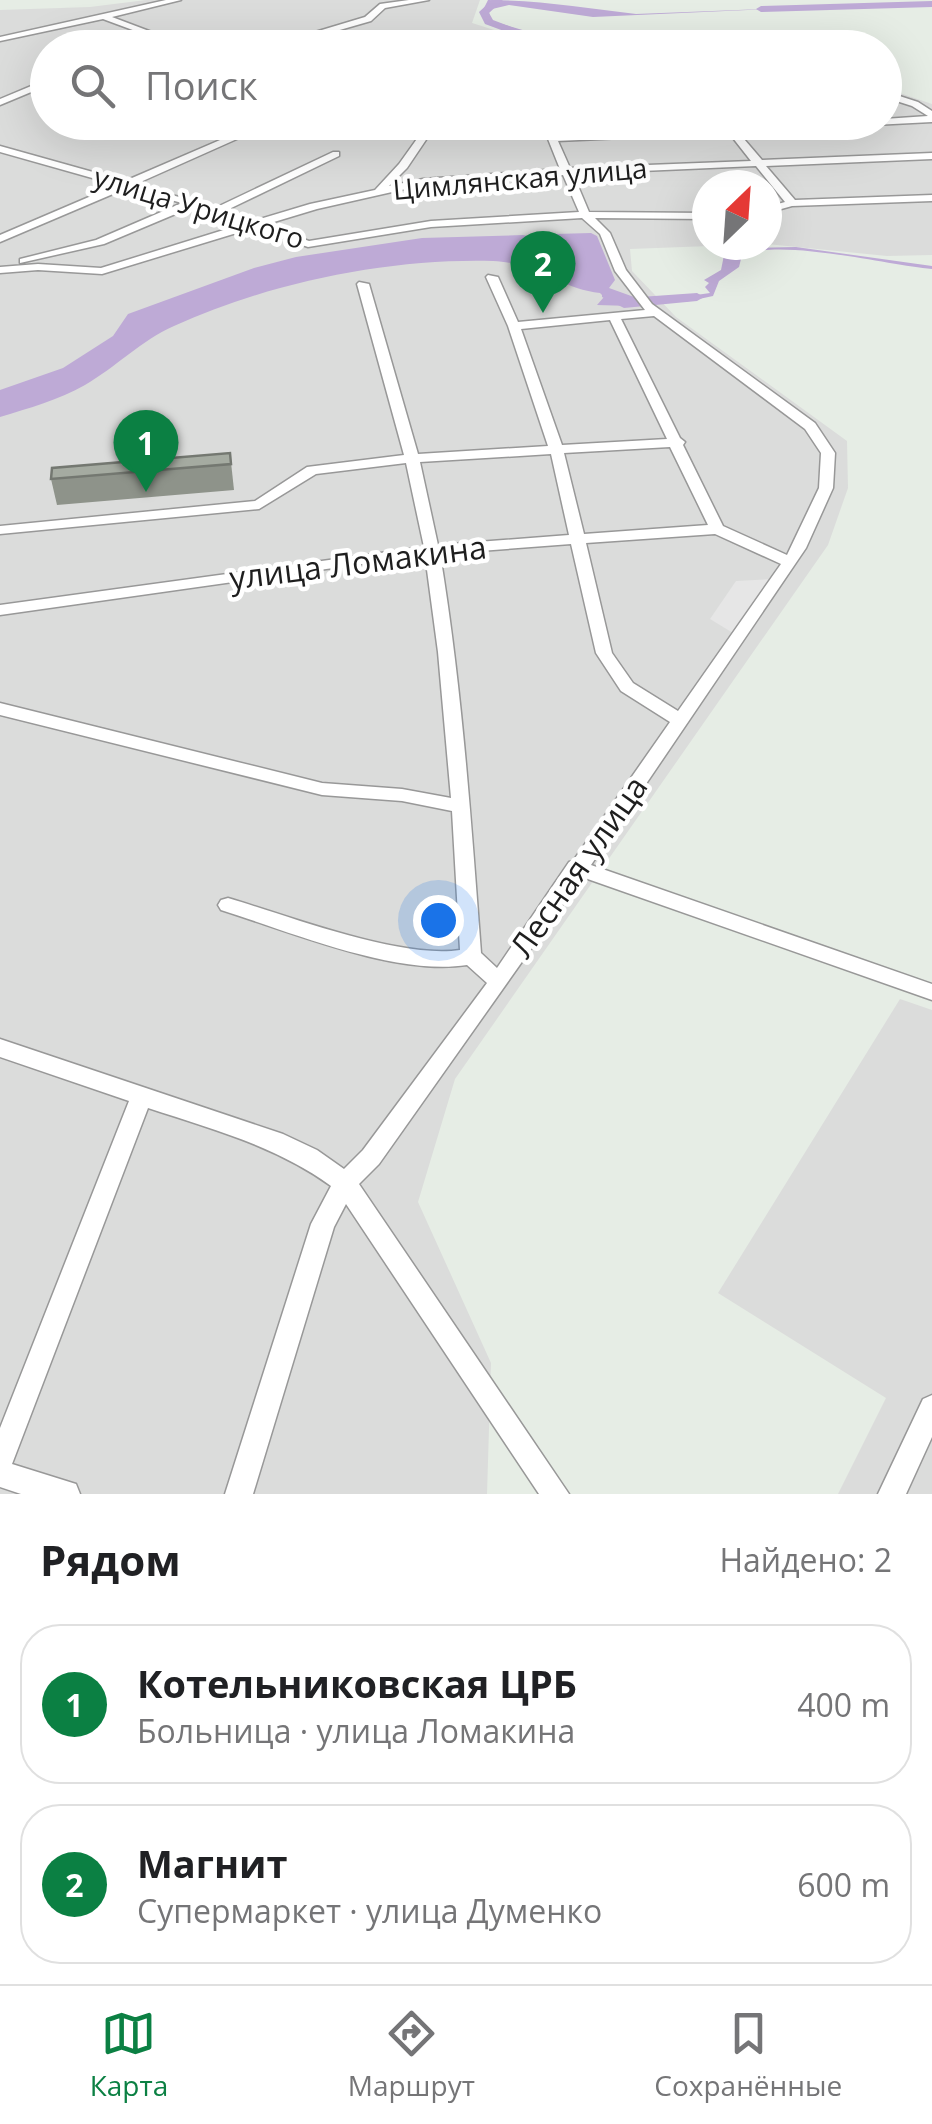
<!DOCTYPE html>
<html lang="ru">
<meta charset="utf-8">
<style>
:root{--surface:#fff;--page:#f2f2f2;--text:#202124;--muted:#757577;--line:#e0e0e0;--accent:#0b8043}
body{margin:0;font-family:"Open Sans",sans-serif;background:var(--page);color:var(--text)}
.compass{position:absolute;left:692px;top:170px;width:90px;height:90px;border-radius:50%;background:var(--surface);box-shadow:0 10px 40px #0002;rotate:25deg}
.you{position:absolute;left:438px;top:920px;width:35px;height:35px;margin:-25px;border:8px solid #fff;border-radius:50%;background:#1a73e8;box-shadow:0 0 0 15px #1a73e833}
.badge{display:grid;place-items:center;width:65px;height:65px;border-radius:50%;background:var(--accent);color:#fff;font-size:32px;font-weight:700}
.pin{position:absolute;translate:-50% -82px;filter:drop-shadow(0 2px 5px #0008)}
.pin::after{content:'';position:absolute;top:52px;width:35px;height:30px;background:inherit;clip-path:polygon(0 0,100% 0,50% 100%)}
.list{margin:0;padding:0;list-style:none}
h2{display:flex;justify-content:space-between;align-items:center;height:130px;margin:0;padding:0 40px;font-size:42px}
h2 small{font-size:32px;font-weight:400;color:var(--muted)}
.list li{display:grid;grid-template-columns:65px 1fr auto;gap:30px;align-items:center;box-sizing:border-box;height:160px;margin:0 20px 20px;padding:0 20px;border:2px solid var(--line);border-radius:40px}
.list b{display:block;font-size:38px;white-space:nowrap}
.list p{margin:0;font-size:32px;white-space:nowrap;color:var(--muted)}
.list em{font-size:32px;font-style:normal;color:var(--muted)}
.icon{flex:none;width:55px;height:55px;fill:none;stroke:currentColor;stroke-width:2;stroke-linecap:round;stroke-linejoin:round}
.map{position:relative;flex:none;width:932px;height:1494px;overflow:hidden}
.search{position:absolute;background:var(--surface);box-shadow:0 10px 40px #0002;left:30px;right:30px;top:30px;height:110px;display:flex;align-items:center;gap:25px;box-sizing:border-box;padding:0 35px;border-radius:55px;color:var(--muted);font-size:38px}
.sheet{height:490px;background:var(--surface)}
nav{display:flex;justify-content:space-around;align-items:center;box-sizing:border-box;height:140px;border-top:2px solid var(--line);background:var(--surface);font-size:28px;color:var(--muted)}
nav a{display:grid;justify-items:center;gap:5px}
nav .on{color:var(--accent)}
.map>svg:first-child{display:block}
.residential{fill:#dbdcdb}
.parking{fill:#e6e6e6}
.water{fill:#beaad6}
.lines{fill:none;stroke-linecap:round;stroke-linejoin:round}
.river{fill:#beaad6;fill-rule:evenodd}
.minor-casing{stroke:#989898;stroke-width:3}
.minor{fill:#fff;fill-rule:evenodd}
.wall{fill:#8e938a}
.building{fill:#a5aba1;stroke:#747871;stroke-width:2.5}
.labels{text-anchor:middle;stroke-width:9;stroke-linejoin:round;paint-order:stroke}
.far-street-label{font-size:28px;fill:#1e1e1e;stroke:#fff}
.street-label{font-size:32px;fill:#1e1e1e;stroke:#fff}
</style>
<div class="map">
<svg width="932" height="1494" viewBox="0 0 932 1494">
<rect width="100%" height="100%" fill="#e6ede5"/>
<path class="residential" d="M146,0H480L472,23L548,47L48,48V122H884L885,88L932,104V255L887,256L767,244V185H707V245H736L630,249L632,271L676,317L847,441L848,488L828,545L455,1079L418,1202L491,1363L487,1494H0V10L90,7Z
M900,999L932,1010V1494H838L886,1398L718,1293Z"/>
<path class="parking" d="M772,579L733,633L710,619L736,581Z"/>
<path class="water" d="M488,0C538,0 587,8 636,14L790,8L593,17L509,5L488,10L492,21L536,34L530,35L485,21L482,12Z
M591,233L597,236L615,280L609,288L634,297L631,306L597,305L604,297L600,293C564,290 533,262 493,261C389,258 268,283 174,326C142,340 116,367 85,385C59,400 29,408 0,417V390L63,368L113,336L128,314L254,268L296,257L422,238L523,235L542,239L555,234Z
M796,247L932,266V269C887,265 781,238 742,255L739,267L719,281L713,296L685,302L668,299L710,293L705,287L709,283L704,280L721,270L724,255L742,248Z"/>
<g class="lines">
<path class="river" d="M492,0H503L489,13L493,20L567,48H550L485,24L479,12Z
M932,1V7L761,12L756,9L761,6Z
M602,291H612L626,298L697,293L704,297L697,301L624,308L602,297Z"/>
<g class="minor-casing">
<path id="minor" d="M166,0H181L112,17L194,48C184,48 177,44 167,43C157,41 144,48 132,48L157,39L103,19L0,41V37Z
M409,0H429L385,8L371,21L277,48H262L365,17L380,4Z
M506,39L538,45L542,48L507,45L489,48Z
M48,79V85L0,105V99Z
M884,91L918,102L932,111V122L738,132L762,160L932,153V159L766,166L795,200L932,195V201L792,206L767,213V207L785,202L756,166L573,174L589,212L707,213V219L595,218L610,233L626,270L652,304L815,423L835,453L833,488L806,548L591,865L932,984V1000L582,877L379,1164L359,1184L569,1494H539L346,1204L334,1227L253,1494H225L311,1224L331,1186C276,1146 212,1129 148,1108L12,1464L76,1484L80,1494H21L0,1487V1428L129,1101L0,1057V1039L283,1134L317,1150L344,1169L363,1150L487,983L467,965C395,976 291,932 221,910L218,905L221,900L228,898C289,916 399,959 460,950L452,811L402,801L322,795L0,715V703L322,783L402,789L451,798L438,652L425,555L0,615V605L424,547L406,463L316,474L259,509L0,534V526L255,501L307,467L404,455L357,284L359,282L369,284L418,454L548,446L508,326L486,277L488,275L498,277L518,322L645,310L615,271L600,234L582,218L431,227L308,247L253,228L102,274L38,270L0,273V267L38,264L101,268L243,224L192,207L104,244L20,263V259L96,240L182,203L127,188L0,242V235L117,185L0,152V146L125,181L262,122H275L136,184L215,208L333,152H339V156L225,211L253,221L310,204L375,190L399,164L429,122H438L407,168L389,186L423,179L560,169L548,139L529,122H539L554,135L805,122H884V119L928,116L912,106L884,97ZM729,133L751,161L570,168L558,141ZM563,175L579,212L431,221L309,241L264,225L317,209L423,185ZM654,316L805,429L821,453L819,488L787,555L723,526L683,445L685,442L680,438L621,319ZM610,320L667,439L562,445L521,329ZM670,447L708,525L584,534L564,453ZM551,454L569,535L438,545L420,462ZM715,534L781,564L678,711L633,683L612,653L586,543ZM571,544L596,653L621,691L670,722L573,861L569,862L497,968L481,953C471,819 462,687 440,554Z
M932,1395V1437L906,1494H878L923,1399Z"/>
</g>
<use href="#minor" class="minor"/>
</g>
<path class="wall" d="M230,453L234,490L57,505L51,479Z"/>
<path class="building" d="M230,453L231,464L51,479L52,468Z"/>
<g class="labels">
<g class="far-street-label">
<text transform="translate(520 179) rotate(-5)" y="10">Цимлянская улица</text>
<text transform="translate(199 208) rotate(17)" y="10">улица Урицкого</text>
</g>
<g class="street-label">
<text transform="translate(358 563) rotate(-7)" y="11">улица Ломакина</text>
<text transform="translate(579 867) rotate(-55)" y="11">Лесная улица</text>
</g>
</g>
</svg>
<svg class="compass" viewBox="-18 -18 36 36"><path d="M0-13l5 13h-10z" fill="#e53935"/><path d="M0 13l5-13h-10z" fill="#757577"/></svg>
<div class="you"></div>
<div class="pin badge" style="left:146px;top:492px">1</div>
<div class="pin badge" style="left:543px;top:313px">2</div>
<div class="search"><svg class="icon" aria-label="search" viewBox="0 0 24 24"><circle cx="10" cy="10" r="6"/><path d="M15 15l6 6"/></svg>Поиск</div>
</div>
<section class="sheet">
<h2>Рядом<small>Найдено: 2</small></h2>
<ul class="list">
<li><span class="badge">1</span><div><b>Котельниковская ЦРБ</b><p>Больница · улица Ломакина</p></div><em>400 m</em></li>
<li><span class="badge">2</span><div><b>Магнит</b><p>Супермаркет · улица Думенко</p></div><em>600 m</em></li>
</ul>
</section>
<nav>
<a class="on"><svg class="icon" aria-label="map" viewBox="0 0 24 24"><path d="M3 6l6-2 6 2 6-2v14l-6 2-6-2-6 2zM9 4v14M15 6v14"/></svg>Карта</a>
<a><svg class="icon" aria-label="directions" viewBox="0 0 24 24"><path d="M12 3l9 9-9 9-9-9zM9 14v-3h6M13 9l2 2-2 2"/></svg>Маршрут</a>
<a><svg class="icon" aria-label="saved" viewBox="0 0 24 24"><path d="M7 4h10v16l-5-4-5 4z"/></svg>Сохранённые</a>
</nav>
